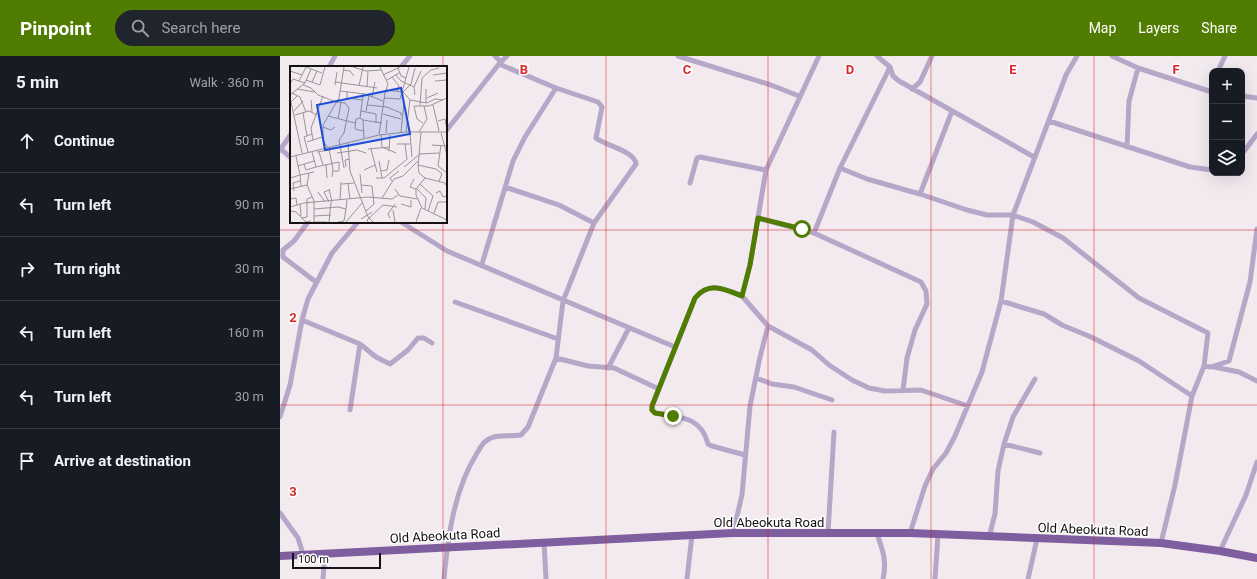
<!DOCTYPE html>
<meta charset="utf-8">
<style>
:root{--surface:#171b24;--page:#20242c;--text:#f1f3f6;--muted:#9ea1a6;--line:#363941;--accent:#4f7c01}
body{margin:0;font-family:Roboto,sans-serif;background:var(--page);color:var(--text)}
.controls{position:absolute;right:12px;top:12px;display:grid;overflow:hidden;border-radius:8px;box-shadow:0 4px 16px #0002}
.controls button{width:36px;height:36px;display:grid;place-items:center;padding:0;border:0;border-bottom:1px solid var(--line);background:var(--surface);color:var(--text);font:20px sans-serif}
.scale{position:absolute;left:12px;bottom:10px;width:89px;box-sizing:border-box;padding-left:4px;border:2px solid #141113;border-top:0;font-size:11px;line-height:14px;white-space:nowrap;color:#141113;-webkit-text-stroke:3px #fff;paint-order:stroke}
.stop{position:absolute;width:12px;height:12px;margin:-9px;border:3px solid #4f7c01;border-radius:50%;background:#fff}
.stop.end{background:#4f7c01;border-color:#fff;box-shadow:0 1px 4px #0008}
.list{margin:0;padding:0;list-style:none}
h2{display:flex;justify-content:space-between;align-items:center;height:52px;margin:0;padding:0 16px;font-size:17px}
h2 small{font-size:13px;font-weight:400;color:var(--muted)}
.list li{display:grid;grid-template-columns:26px 1fr auto;gap:12px;align-items:center;box-sizing:border-box;height:64px;padding:0 16px;border-top:1px solid var(--line)}
.list b{display:block;font-size:15px;white-space:nowrap}
.list em{font-size:13px;font-style:normal;color:var(--muted)}
.icon{flex:none;width:22px;height:22px;fill:none;stroke:currentColor;stroke-width:2;stroke-linecap:round;stroke-linejoin:round}
.map{position:relative;flex:none;width:977px;height:523px;overflow:hidden}
header{display:flex;align-items:center;gap:24px;box-sizing:border-box;height:56px;padding:0 20px;background:var(--accent);color:#fff}
header strong{font-size:19px}
nav{display:flex;gap:22px;margin-inline-start:auto;font-size:14px}
.search{width:280px;height:36px;background:var(--page);display:flex;align-items:center;gap:10px;box-sizing:border-box;padding:0 14px;border-radius:22px;color:var(--muted);font-size:15px}
main{display:flex}
aside{flex:1;background:var(--surface)}
.map>svg:first-child{display:block}
.lines{fill:none;stroke-linecap:round;stroke-linejoin:round}
.minor{stroke:#b6a6c7;stroke-width:5}
.trunk{stroke:#7e5e9e;stroke-width:8}
.route{stroke:#4f7c01;stroke-width:5}
.grid{fill:none;stroke:#d62828;stroke-width:1;stroke-opacity:0.55}
.labels{text-anchor:middle;stroke-width:3;stroke-linejoin:round;paint-order:stroke}
.street-label{font-size:13px;fill:#141113;stroke:#fff}
.inset-road{fill:none;stroke:#9a9398;stroke-width:1}
.view{fill:#1d4ed8;fill-opacity:0.15;stroke:#1d4ed8;stroke-width:2}
.inset-edge{fill:none;stroke:#141113;stroke-width:2}
.grid-label{font-size:13px;text-anchor:middle;font-weight:bold;fill:#d62828;stroke:#fff;stroke-width:3;stroke-linejoin:round;paint-order:stroke}
</style>
<header>
<strong>Pinpoint</strong>
<div class="search"><svg class="icon" aria-label="search" viewBox="0 0 24 24"><circle cx="10" cy="10" r="6"/><path d="M15 15l6 6"/></svg>Search here</div>
<nav><a>Map</a><a>Layers</a><a>Share</a></nav>
</header>
<main>
<aside>
<h2>5 min<small>Walk · 360 m</small></h2>
<ul class="list">
<li><svg class="icon" aria-label="ahead" viewBox="0 0 24 24"><path d="M12 20V5M6 11l6-6 6 6"/></svg><div><b>Continue</b></div><em>50 m</em></li>
<li><svg class="icon" aria-label="left" viewBox="0 0 24 24"><path d="M17 20v-9H6M10 6l-5 5 5 5"/></svg><div><b>Turn left</b></div><em>90 m</em></li>
<li><svg class="icon" aria-label="right" viewBox="0 0 24 24"><path d="M7 20v-9h11M14 6l5 5-5 5"/></svg><div><b>Turn right</b></div><em>30 m</em></li>
<li><svg class="icon" aria-label="left" viewBox="0 0 24 24"><path d="M17 20v-9H6M10 6l-5 5 5 5"/></svg><div><b>Turn left</b></div><em>160 m</em></li>
<li><svg class="icon" aria-label="left" viewBox="0 0 24 24"><path d="M17 20v-9H6M10 6l-5 5 5 5"/></svg><div><b>Turn left</b></div><em>30 m</em></li>
<li><svg class="icon" aria-label="arrive" viewBox="0 0 24 24"><path d="M6 21V4h12l-3 4 3 4H6"/></svg><div><b>Arrive at destination</b></div></li>
</ul>
</aside>
<div class="map">
<svg width="977" height="523" viewBox="0 0 977 523">
<rect width="100%" height="100%" fill="#f3eaf0"/>
<g class="lines">
<path class="minor" d="M215,0L221,6
M398,0L491,29L519,40
M539,0L486,114L470,209L462,240L488,270L532,294L549,309L572,324L589,332L605,335L641,334L688,350
M597,0L610,11L613,20L619,25L754,101
M832,0L858,12L932,36
M49,11L55,0
M121,11L130,0
M938,15L945,0
M632,33L640,26L652,0
M962,40L977,42
M769,65L910,111L932,114
M166,75L219,8L227,0
M847,91L849,45L858,12
M1,93L11,102
M0,94L11,78
M962,98L977,78
M560,112L587,123L640,138L687,154L707,159H733L753,166L783,182L859,242L928,277L924,310
M410,127L417,102L420,101L486,114
M225,131L279,149L314,167
M640,138L672,55
M478,162L534,177L641,226L646,235L647,248L635,274L627,302L623,334
M28,166L14,185L3,194V201L36,226
M121,166L167,195L395,291
M534,177L560,112L610,11
M202,208L233,105L245,81L276,32
M462,240C445,233 429,225 415,242L372,350V354L375,357C399,361 421,360 428,388L432,390L465,399
M721,245L764,258L782,269L811,281L859,305L912,340
M175,246L278,283
M22,264L80,288L96,301L110,308L128,294L138,282H144L152,287
M276,302L308,310L334,312L379,333
M934,311L959,316L977,325
M328,312L349,272
M476,322L492,328L514,331L552,344
M70,354L80,288
M0,361L10,329L22,264L28,243L52,197L78,166
M724,388L760,397
M0,457L18,482L23,498
M453,477L462,439L470,350L480,301L488,270
M548,477L554,376
M630,477L645,430L653,413L666,397L675,380L702,316L721,245L733,159L786,19L797,0
M597,478C603,495 607,505 603,523
M709,481L715,458L718,415L724,388L733,361L755,323
M264,486L266,523
M881,487L895,429L912,340L924,310L931,311L949,305L970,226L977,173
M940,495L966,439L977,406
M43,523L45,497
M164,523C168,480 174,434 197,397C200,393 202,387 206,385C216,377 229,381 241,379L248,371L276,302L283,245L314,167L356,108C355,95 326,90 316,82L322,51L318,46L276,32L219,8
M407,523L412,479
M655,523L658,479
M748,523L757,483"/>
<path class="trunk" d="M0,500L453,477H630L881,487L940,495L977,502"/>
</g>
<g class="lines">
<path class="route" d="M393,360L375,357L372,354V350L415,242C429,225 445,233 462,240L470,209L478,162L522,173"/>
</g>
<path class="grid" d="M163,0V11M326,0V523M488,0V523M651,0V523M814,0V523M163,166V523M0,174H977M0,349H977"/>
<g class="labels">
<g class="street-label">
<text x="489" y="471">Old Abeokuta Road</text>
<text transform="translate(813 473) rotate(2)" y="5">Old Abeokuta Road</text>
<text transform="translate(165 479) rotate(-3)" y="5">Old Abeokuta Road</text>
</g>
</g>
<g transform="translate(10 10)">
<rect width="157" height="157" fill="#f3eaf0"/>
<path class="inset-road" d="M16,1L32,7M63,1L76,5L91,4M108,2L111,10L116,12M53,4L60,5L64,10M0,5L12,9M93,9L110,1M106,9L111,15L124,21M143,9L157,7M102,11L109,20L107,26M16,14L30,19L35,1M97,14L109,7M9,15L16,1M145,15L157,14M22,16L27,5M45,16L87,22M0,18L3,13L15,17M13,19L21,22L28,29L46,36M45,19L47,6M69,20L73,1M77,21L78,5M7,23L25,26M96,24L113,26L120,34L116,66M50,25L75,28L93,35M57,26V32L72,34M113,26L121,18L125,2M2,27L10,31L16,46M73,28L70,52L73,54L74,72M0,29L15,17L21,3M125,29L124,21L131,5M7,30L1,36L12,87M82,31L85,16M94,32L110,33L119,1M137,32L148,27M21,34L22,46M120,34L137,37L145,33L153,34M46,36L55,37L59,42L54,67L49,74L54,102M136,37V23M77,39L97,41L111,47V50M130,39L132,12L141,4L149,2M143,39L149,65M4,45L13,35M71,45L86,48V57M76,45L79,30M13,47L17,70M93,48L111,53M5,49L19,45L27,49M38,50L65,57M70,52L66,53L65,63L73,65M48,53L51,37M73,54L92,57M148,55L155,53L157,64M133,57L127,53L124,40H139L157,32M33,61L41,64L45,61M111,66L114,37M129,66L137,53L134,40M131,66L128,101L129,107L135,112L126,123V129L132,142L157,154M96,67L97,54M120,67L122,91M151,67L157,89M89,68L95,27L98,18L90,1M91,69L92,81M23,74L21,62L33,30M17,76L32,71M58,77L60,105L78,151L83,156M107,78H120M115,78L117,94M142,79L157,80M151,79L148,100L157,107M37,81L33,74V59L49,32L54,1M92,81L106,87M39,83L43,103L42,111M78,83L100,81M81,83L87,106M99,85L100,69M18,86L14,71L22,68M27,86L39,84M29,86L33,99M47,87L67,84L76,87M0,91L89,69L116,66H157M89,95L92,112M14,98L16,104L26,101L22,86M36,98L37,112M128,99L146,103L152,108L149,115M8,100L24,95M26,101L49,96M56,101L55,94L60,93M114,101L130,88L149,87M74,104L85,99M43,105H49V96M91,105L97,104L99,94M70,108L72,127M0,112L10,109L6,90M86,112H94L116,94M135,112L155,117L157,121M124,113L120,121L126,123M102,115L100,112L109,105M52,118L64,117M58,118L60,133M130,118L143,130L138,145M17,119L24,135V156M71,119L82,120L84,138L76,145M11,120L10,109L24,106M0,123L17,119L19,107M39,123L42,136M105,123L110,130L127,133M127,123L136,132L135,143M39,124L34,126L39,136M4,125L3,117L10,115M28,126L35,136M146,127L150,125L153,131L157,130M92,132L104,113L113,110L128,95M0,133L6,132L7,139M50,134L51,116M10,138L11,150M111,138L121,141V134M93,139L107,141M0,141L14,137L78,131L102,133L108,129M24,143L48,141L56,143L57,134M103,144L105,156M1,145L6,146L16,156L21,155M144,147L148,136H157M24,150L41,149M11,152L17,151V133L22,131M100,152L98,148L105,138M71,153L82,146M24,156H37M39,156L41,136M48,156L54,155L56,143M56,156L72,137M78,156L77,154L93,139M126,156L131,142"/>
<path class="view" d="M111,22L120,68L35,84L27,39Z"/>
<rect width="157" height="157" class="inset-edge"/>
</g>
<g class="grid-label">
<text x="244" y="18">B</text>
<text x="407" y="18">C</text>
<text x="570" y="18">D</text>
<text x="733" y="18">E</text>
<text x="896" y="18">F</text>
<text x="13" y="266">2</text>
<text x="13" y="440">3</text>
</g>
</svg>
<div class="controls">
<button>+</button>
<button>−</button>
<button><svg class="icon" aria-label="layers" viewBox="0 0 24 24"><path d="M12 4l9 5-9 5-9-5zM3 14l9 5 9-5"/></svg></button>
</div>
<div class="scale">100 m</div>
<div class="stop" style="left:522px;top:173px"></div>
<div class="stop end" style="left:393px;top:360px"></div>
</div>
</main>
